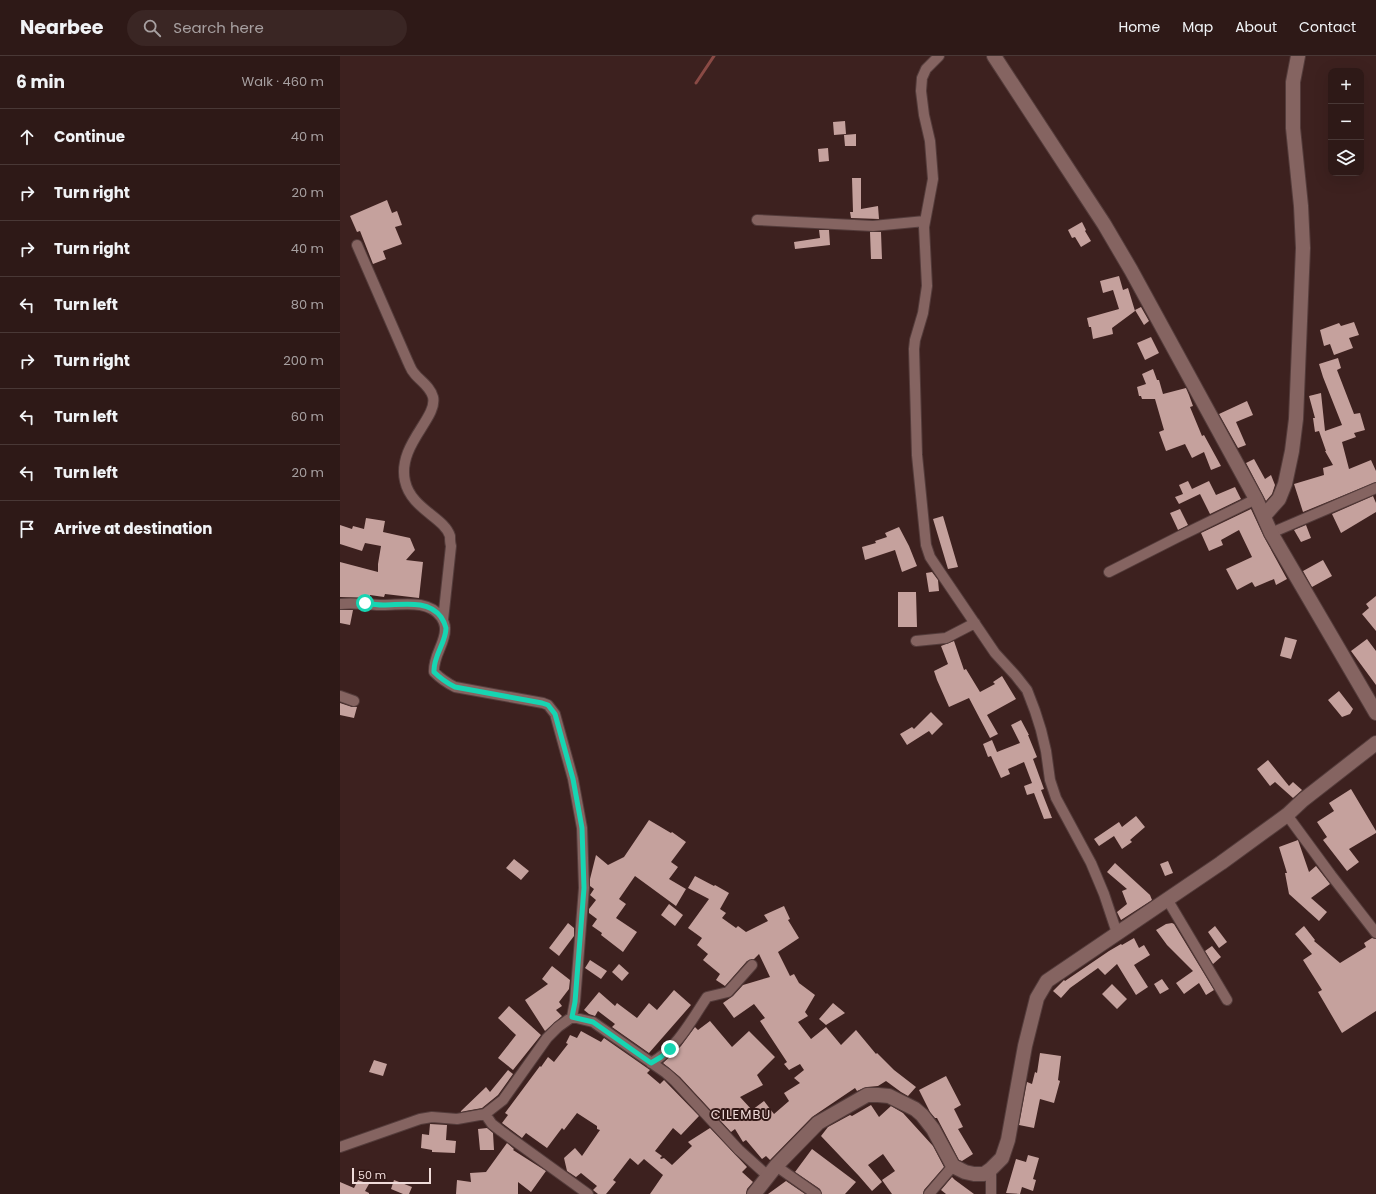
<!DOCTYPE html>
<meta charset="utf-8">
<style>
:root{--surface:#2e1917;--page:#3a2624;--text:#f1f3f6;--muted:#a7a0a1;--line:#493836}
body{margin:0;font-family:Poppins,sans-serif;background:var(--page);color:var(--text)}
.controls{position:absolute;right:12px;top:12px;display:grid;overflow:hidden;border-radius:8px;box-shadow:0 4px 16px #0002}
.controls button{width:36px;height:36px;display:grid;place-items:center;padding:0;border:0;border-bottom:1px solid var(--line);background:var(--surface);color:var(--text);font:20px sans-serif}
.scale{position:absolute;left:12px;bottom:10px;width:79px;box-sizing:border-box;padding-left:4px;border:2px solid #f0dcda;border-top:0;font-size:11px;line-height:14px;white-space:nowrap;color:#f0dcda;-webkit-text-stroke:3px #321816;paint-order:stroke}
.stop{position:absolute;width:12px;height:12px;margin:-9px;border:3px solid #17d5b2;border-radius:50%;background:#fff}
.stop.end{background:#17d5b2;border-color:#fff;box-shadow:0 1px 4px #0008}
.list{margin:0;padding:0;list-style:none}
h2{display:flex;justify-content:space-between;align-items:center;height:52px;margin:0;padding:0 16px;font-size:17px}
h2 small{font-size:13px;font-weight:400;color:var(--muted)}
.list li{display:grid;grid-template-columns:26px 1fr auto;gap:12px;align-items:center;box-sizing:border-box;height:56px;padding:0 16px;border-top:1px solid var(--line)}
.list b{display:block;font-size:15px;white-space:nowrap}
.list em{font-size:13px;font-style:normal;color:var(--muted)}
.icon{flex:none;width:22px;height:22px;fill:none;stroke:currentColor;stroke-width:2;stroke-linecap:round;stroke-linejoin:round}
.map{position:relative;flex:none;width:1036px;height:1138px;overflow:hidden}
header{display:flex;align-items:center;gap:24px;box-sizing:border-box;height:56px;padding:0 20px;background:var(--surface);border-bottom:1px solid var(--line)}
header strong{font-size:19px}
nav{display:flex;gap:22px;margin-inline-start:auto;font-size:14px}
.search{width:280px;height:36px;background:var(--page);display:flex;align-items:center;gap:10px;box-sizing:border-box;padding:0 14px;border-radius:22px;color:var(--muted);font-size:15px}
main{display:flex}
aside{flex:1;background:var(--surface)}
.map>svg:first-child{display:block}
.lines{fill:none;stroke-linecap:round;stroke-linejoin:round}
.stream{stroke:#8a4a45;stroke-width:3}
.building{fill:#c5a19d}
.street-casing{stroke:#543c3b;stroke-width:12}
.secondary-casing{stroke:#543c3b;stroke-width:16}
.street{stroke:#856461;stroke-width:10}
.secondary{stroke:#856461;stroke-width:14}
.route{stroke:#17d5b2;stroke-width:5}
.labels{text-anchor:middle;stroke-width:4;stroke-linejoin:round;paint-order:stroke}
.quarter-label{font-size:13px;letter-spacing:1px;fill:#f0dcda;stroke:#321816}
</style>
<header>
<strong>Nearbee</strong>
<div class="search"><svg class="icon" aria-label="search" viewBox="0 0 24 24"><circle cx="10" cy="10" r="6"/><path d="M15 15l6 6"/></svg>Search here</div>
<nav><a>Home</a><a>Map</a><a>About</a><a>Contact</a></nav>
</header>
<main>
<aside>
<h2>6 min<small>Walk · 460 m</small></h2>
<ul class="list">
<li><svg class="icon" aria-label="ahead" viewBox="0 0 24 24"><path d="M12 20V5M6 11l6-6 6 6"/></svg><div><b>Continue</b></div><em>40 m</em></li>
<li><svg class="icon" aria-label="right" viewBox="0 0 24 24"><path d="M7 20v-9h11M14 6l5 5-5 5"/></svg><div><b>Turn right</b></div><em>20 m</em></li>
<li><svg class="icon" aria-label="right" viewBox="0 0 24 24"><path d="M7 20v-9h11M14 6l5 5-5 5"/></svg><div><b>Turn right</b></div><em>40 m</em></li>
<li><svg class="icon" aria-label="left" viewBox="0 0 24 24"><path d="M17 20v-9H6M10 6l-5 5 5 5"/></svg><div><b>Turn left</b></div><em>80 m</em></li>
<li><svg class="icon" aria-label="right" viewBox="0 0 24 24"><path d="M7 20v-9h11M14 6l5 5-5 5"/></svg><div><b>Turn right</b></div><em>200 m</em></li>
<li><svg class="icon" aria-label="left" viewBox="0 0 24 24"><path d="M17 20v-9H6M10 6l-5 5 5 5"/></svg><div><b>Turn left</b></div><em>60 m</em></li>
<li><svg class="icon" aria-label="left" viewBox="0 0 24 24"><path d="M17 20v-9H6M10 6l-5 5 5 5"/></svg><div><b>Turn left</b></div><em>20 m</em></li>
<li><svg class="icon" aria-label="arrive" viewBox="0 0 24 24"><path d="M6 21V4h12l-3 4 3 4H6"/></svg><div><b>Arrive at destination</b></div></li>
</ul>
</aside>
<div class="map">
<svg width="1036" height="1138" viewBox="0 0 1036 1138">
<rect width="100%" height="100%" fill="#3d211f"/>
<g class="lines">
<path class="stream" d="M356,27L374,0"/>
</g>
<path class="building" d="M505,65L506,78L494,79L493,66Z
M516,78V90H505L504,79Z
M488,92L489,105L479,106L478,93Z
M512,122H521V153L538,150L539,163L511,162L510,156H513Z
M47,144L52,157L57,155L62,169L55,171L62,188L43,195L46,203L33,208L20,175L17,176L10,160Z
M742,166L746,174L745,175L751,185L741,191L735,181L732,182L728,174Z
M479,174H489L490,189L455,193L454,186L480,182Z
M530,176H541L542,203H531Z
M779,220L783,234L788,232L795,255L772,272L773,278L753,283L751,271H749L747,262L779,253L773,234L763,237L760,225Z
M801,251L809,265L804,269L795,254Z
M1014,266L1019,279L1009,282L1013,292L994,299L990,288L984,290L980,274L999,267L1001,270Z
M811,281L819,297L805,304L797,287Z
M998,302L1001,312L997,314L1014,358L1020,357L1025,374L1014,377L1016,381L1002,386L1009,413L1031,404L1036,415V426L963,456L954,428L984,419L983,412L993,409L985,395H986L979,375L975,376L973,362H975L969,340L981,337L985,375L1002,369L983,321L979,308Z
M813,313L817,324H819L823,338L846,332L849,339L853,350L850,351L862,380L864,379L881,410L871,414L864,396L852,402L845,388L826,395L819,376L824,374L815,343H802L801,340H799L797,331L806,328L802,318Z
M907,345L913,359L896,366L906,389L898,392L879,358Z
M914,403L925,423L931,419L935,429L932,438L926,445L906,407Z
M848,425L852,433L869,425L876,439L895,431L901,443L870,458L860,438L839,448L835,441L843,438L839,429Z
M1033,440L1036,447V456L1001,477L992,458Z
M840,453L848,469L838,474L830,457Z
M911,453L924,481L947,523L936,529L934,523L915,531L912,526L897,534L886,513L912,501L899,474L881,484L883,489L869,495L861,477Z
M603,460L618,511L608,513L593,463Z
M26,462L45,465L43,476L70,482L75,494L66,504L83,506L79,542L45,538L44,541L30,539V542L0,541V506L38,516V508L41,490L25,487L22,495L0,488V469L12,473L13,470L24,473Z
M966,469L971,482L961,486L954,474Z
M559,471L569,490L577,510L562,516L555,494L525,504L522,491L536,487L535,485L547,481L545,477Z
M983,504L992,520L972,531L963,515Z
M592,516L598,524L599,535L589,536L586,517Z
M558,536H576L577,571H558Z
M1036,540V575L1022,558L1029,552L1026,548Z
M0,554H13L10,569L0,567Z
M945,581L957,584L951,603L940,600Z
M1027,583L1036,595V629L1011,595Z
M614,585L624,614L626,613L640,636L655,628L653,626L662,620L676,643L647,659L658,678L650,682L629,642L609,651L597,624L594,615L608,608L601,590Z
M999,635L1013,653L1010,658L1002,661L988,644Z
M0,647L12,651H17L14,662L0,659Z
M591,656L603,668L592,679L589,675L567,689L560,678L572,671L574,673Z
M681,664L689,679H688L697,701L693,703L704,733L701,734L712,762L704,763L694,737L687,739L684,730L692,727L684,706L668,713L670,718L661,722L651,700L648,701L643,688L652,684L657,696L680,687L671,669Z
M928,704L949,730L953,726L962,734L953,742L935,726L930,730L917,713Z
M1011,733L1036,775V777L1009,793L1019,806L1007,815L983,784L987,781L977,766L994,755L989,747Z
M796,760L805,771L790,784L792,786L782,793L774,780L759,790L754,783L779,766L782,771Z
M309,764L331,777L332,776L346,786L331,806L338,811L329,823L346,833L336,850L295,820L279,843L286,848L276,862L297,876L283,896L261,879L262,877L252,870L257,863L249,857V853L256,844L250,839L254,833L250,830V823L256,799L268,809L284,801Z
M958,784L969,816L976,810L990,828L971,842L987,856L979,865L949,838L945,817H947L939,791Z
M174,803L189,815L181,824L166,812Z
M828,805L833,817L825,820L820,808Z
M775,807L810,839L812,844L781,864L777,856L787,848L782,835L787,833L767,816Z
M355,820L374,830L375,829L389,837L380,853L386,857L382,862L396,872L398,870L406,876L428,865L424,859L444,850L450,863L448,864L459,882L438,896L450,920L454,918L459,927L475,939L465,956L468,960L458,966L471,983L486,971L501,989L516,974L536,998L537,997L554,1014L576,1031L568,1040L561,1036L546,1025L538,1030L527,1031L517,1035L515,1032L472,1061L430,1104L426,1100L422,1103L406,1084L403,1086L395,1073L391,1076L340,1021L323,1007L341,990L355,971L358,974L370,965L392,991L409,975L435,1001L417,1019L423,1029L400,1041L412,1054L424,1045L434,1058L449,1045L444,1037L460,1027L454,1022L464,1014L460,1008L449,1014L444,1008L447,1006L420,965L425,962L414,948L394,962L383,947L393,940L403,929L430,921L419,898L414,903L407,905L385,930L376,924L380,918L363,904L368,898L357,889L362,882L348,872L369,843L348,832Z
M329,848L343,859L335,870L321,859Z
M228,867L234,872V880L219,900L209,892Z
M832,867L834,868L874,934L866,939L859,927L844,938L836,927L853,915L827,889L816,874L826,868Z
M875,870L887,886L879,892L868,876Z
M964,870L975,884L974,885L1000,907L1026,891L1024,887L1032,882L1036,883V955L1002,977L978,936L982,934L963,904L972,898L955,878Z
M794,882L799,892L804,889L810,899L794,909L808,931L796,939L777,908L765,919L758,912L730,932L721,942L713,935L724,924L725,925L769,895L781,888L782,889Z
M872,890L881,901L873,908L865,895Z
M250,904L267,915L261,923L245,912Z
M279,908L289,917L282,925L272,916Z
M212,910L230,924L229,933L219,946L222,950L216,954L222,960L205,975L185,944L208,928L202,923Z
M822,923L829,933L820,938L814,928Z
M772,928L787,943L777,953L762,938Z
M334,934L351,949L309,997L272,971L275,968L258,955L255,960L249,958L244,954L259,936L275,950L277,947L297,962L309,947L317,954Z
M493,947L505,957L486,969L479,963Z
M169,950L201,979L173,1014L158,1002L176,979L158,962Z
M241,975L261,986L264,982L310,1014L307,1017L320,1028L324,1024L359,1060L341,1079L333,1072L315,1095L322,1100L320,1102L321,1103L324,1102L332,1109L352,1090L348,1086L370,1072L407,1111L402,1116L413,1126L407,1133L406,1138H310L323,1119L304,1103L298,1109L290,1102L273,1124L276,1126L266,1138H258L253,1134L257,1130L241,1117L236,1121L227,1115L224,1102L235,1092L242,1100L260,1074L257,1073V1070L237,1057L224,1074L222,1072L207,1092L186,1077L182,1082L162,1067L168,1059L165,1057L200,1010L201,1011L208,1001L214,1006L228,988L226,987L230,979L237,982Z
M700,997L721,1000L718,1024L720,1025L714,1047L700,1043L694,1072L679,1069L687,1026L692,1028L695,1016L697,1017Z
M34,1004L47,1008L43,1020L29,1016Z
M168,1014L173,1018L158,1039L142,1052L120,1056L146,1031L150,1036Z
M606,1020L621,1049L614,1053L623,1071L618,1073L633,1098L622,1105L619,1104L597,1062H595L590,1056L579,1034Z
M531,1049L539,1061L551,1050L563,1057L593,1090L604,1111L584,1134L583,1138H552L542,1124L555,1115L543,1098L528,1109L542,1126L532,1135L519,1120L481,1080L488,1071L510,1059L512,1060Z
M90,1068L107,1069L106,1084L116,1085L115,1097L92,1096V1094L81,1092L82,1078L89,1079Z
M147,1072L153,1077L154,1094H140L138,1073Z
M167,1087L174,1093L173,1094L206,1115L191,1136L178,1126V1138H116L117,1124L131,1126L130,1117L146,1116Z
M472,1093L516,1126L505,1138H482L480,1133L455,1116Z
M688,1099L699,1102L693,1123L696,1124L693,1135L682,1131L680,1138L666,1137L676,1103L686,1106Z
M612,1121L615,1124L634,1138H606L601,1134Z
M18,1124L29,1128L25,1135L29,1137V1138H0V1126L14,1132Z
M54,1124L72,1131L69,1138H63L51,1133Z
M446,1125L465,1138H428Z"/>
<g class="lines">
<g class="street-casing">
<path id="street" d="M599,0L586,13L582,22L581,35L584,59L590,85L593,123L584,171L587,230L583,257L575,284L574,293L577,399L586,489L590,501L600,516L655,597L676,620L687,634L695,655L701,674L706,695L710,724L716,742L751,807L764,838L777,877
M417,164L533,170L585,165
M17,189L68,306C70,310 71,314 74,317C80,325 90,330 93,341C98,362 57,389 65,425C71,453 104,461 110,480C110,483 110,487 111,490L103,564
M931,477L1036,432
M769,516L838,481L916,443
M0,548C14,546 29,549 43,549C62,549 88,543 101,561C103,564 105,568 105,572C106,587 93,599 94,616C101,623 107,627 115,631L203,647L208,649L215,658L233,723L242,772L244,832L235,945L232,961
M576,585L606,582L635,567
M0,640L14,645
M947,759L991,819L1036,877
M827,843L887,944
M311,1007C337,992 351,965 367,941L388,936L412,909
M145,1058L152,1068L161,1075L248,1138
M0,1091L80,1063L92,1061L117,1063L145,1058L163,1044L207,982L218,971L232,961L253,966L326,1017L335,1025L399,1094L428,1120
M436,1110L476,1138
M651,1113V1138
M589,1138L613,1110"/>
</g>
<g class="secondary-casing">
<path id="secondary" d="M654,0L764,168L791,214L916,443L931,477L1036,657
M924,460L939,443L945,428L952,395L956,363L963,192L961,150L953,72V26L958,0
M414,1138L436,1110L478,1067L527,1039H538L549,1040L575,1053L582,1059L593,1073L613,1110L625,1116L634,1118H644L651,1113L662,1102L668,1084L685,990L697,942L707,925L881,807L947,759L963,744L1036,687"/>
</g>
<use href="#street" class="street"/>
<use href="#secondary" class="secondary"/>
</g>
<g class="lines">
<path class="route" d="M25,547C31,548 37,549 43,549C62,549 88,543 101,561C103,564 105,568 106,572C106,587 93,600 94,616C101,623 107,627 115,631L202,647L208,649L215,658L233,723L242,772L244,832L235,946L232,961L253,966L311,1007L321,1001L330,993"/>
</g>
<g class="labels">
<g class="quarter-label">
<text x="401" y="1063">CILEMBU</text>
</g>
</g>
</svg>
<div class="controls">
<button>+</button>
<button>−</button>
<button><svg class="icon" aria-label="layers" viewBox="0 0 24 24"><path d="M12 4l9 5-9 5-9-5zM3 14l9 5 9-5"/></svg></button>
</div>
<div class="scale">50 m</div>
<div class="stop" style="left:25px;top:547px"></div>
<div class="stop end" style="left:330px;top:993px"></div>
</div>
</main>
